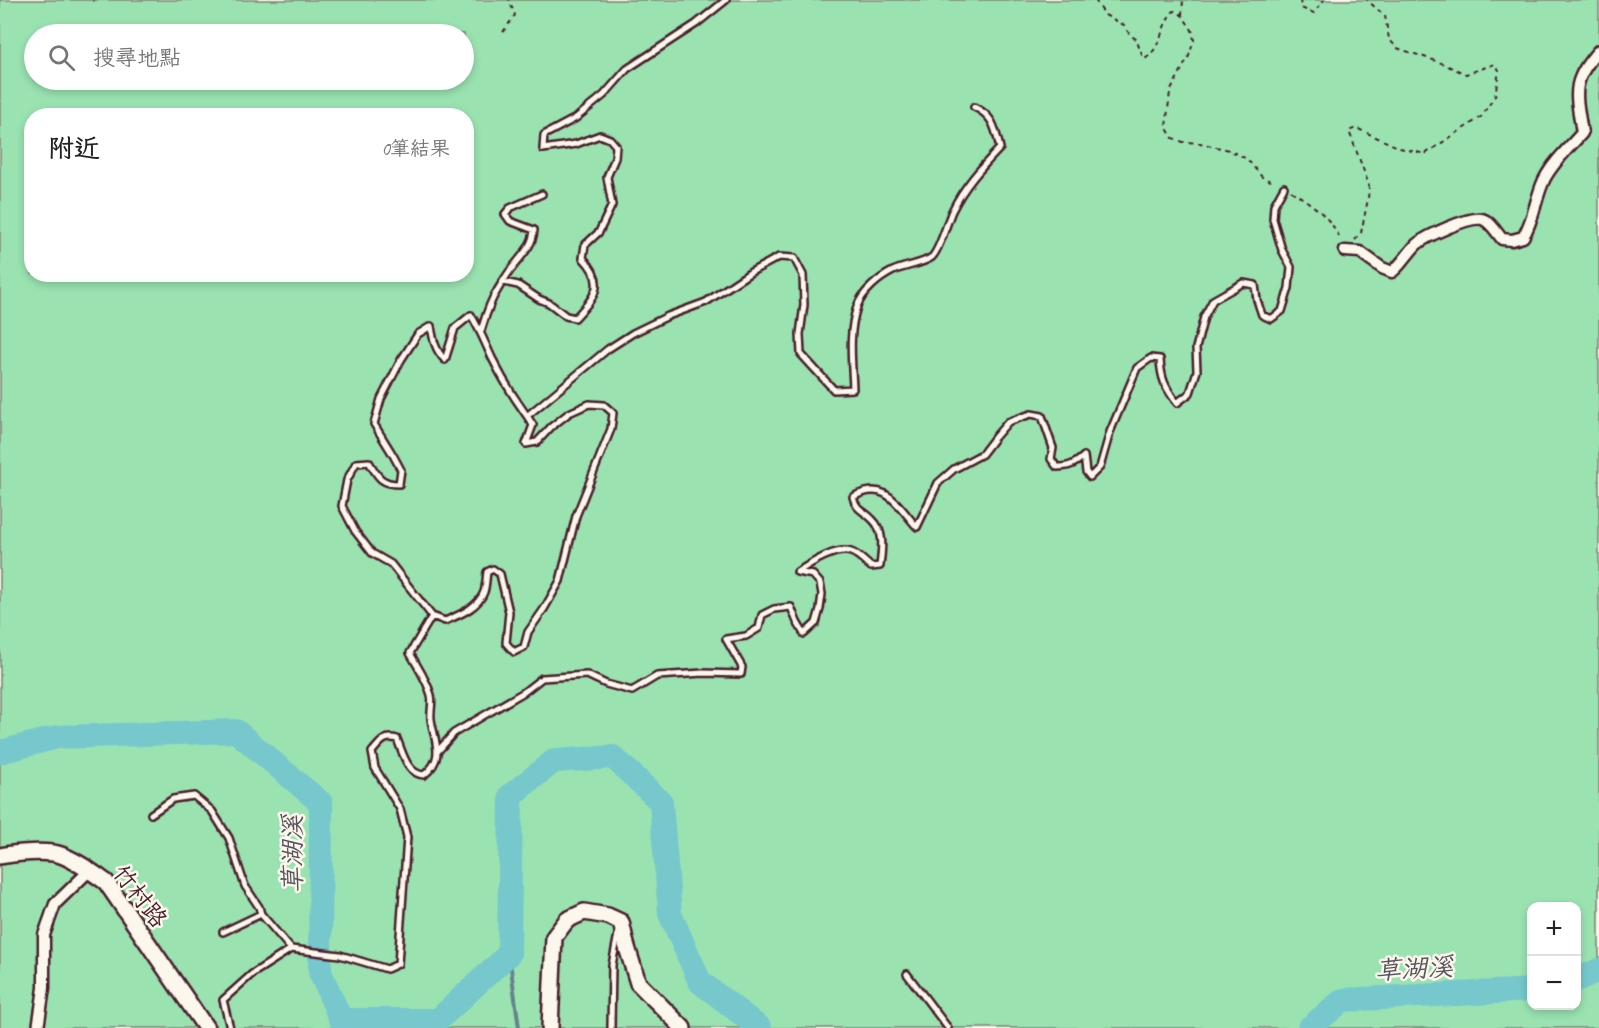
<!DOCTYPE html>
<html lang="zh-TW">
<meta charset="utf-8">
<style>
:root{--surface:#fff;--page:#f2f2f2;--text:#222;--muted:#767676;--line:#e0e0e0}
body{margin:0;font-family:Caveat,"LXGW WenKai TC",sans-serif;background:var(--page);color:var(--text)}
.controls{position:absolute;right:18px;bottom:18px;display:grid;overflow:hidden;border-radius:12px;box-shadow:0 3px 9px #0003}
.controls button{width:54px;height:54px;display:grid;place-items:center;padding:0;border:0;border-bottom:2px solid var(--line);background:var(--surface);color:var(--text);font:30px sans-serif}
.list{margin:0;padding:0;list-style:none}
h2{display:flex;justify-content:space-between;align-items:center;height:78px;margin:0;padding:0 24px;font-size:26px}
h2 small{font-size:20px;font-weight:400;color:var(--muted)}
.icon{flex:none;width:33px;height:33px;fill:none;stroke:currentColor;stroke-width:2;stroke-linecap:round;stroke-linejoin:round}
.map{position:relative;flex:none;width:1599px;height:1028px;overflow:hidden}
.search{position:absolute;background:var(--surface);box-shadow:0 3px 9px #0003;left:24px;top:24px;width:450px;height:66px;display:flex;align-items:center;gap:15px;box-sizing:border-box;padding:0 21px;border-radius:33px;color:var(--muted);font-size:22px}
.panel{position:absolute;background:var(--surface);box-shadow:0 3px 9px #0003;left:24px;top:108px;width:450px;height:174px;border-radius:24px}
.map>svg:first-child{display:block}
.green{fill:#9ae3b1;stroke:#72816e;stroke-width:1.5;fill-rule:evenodd}
.lines{fill:none;stroke-linecap:round;stroke-linejoin:round}
.stream{stroke:#64848c;stroke-width:4}
.river{stroke:#76c8cd;stroke-width:24}
.lane-casing{stroke:#4a1f2b;stroke-width:10}
.street-casing{stroke:#4a1f2b;stroke-width:15}
.secondary-casing{stroke:#4a1f2b;stroke-width:20}
.path{stroke:#4a1f2b;stroke-width:2;stroke-dasharray:4.5 4.5;stroke-linecap:butt}
.lane{stroke:#fbf7ec;stroke-width:5}
.street{stroke:#fbf7ec;stroke-width:10}
.secondary{stroke:#fbf7ec;stroke-width:15}
.labels{text-anchor:middle;stroke-width:5;stroke-linejoin:round;paint-order:stroke}
.street-label{font-size:24px;fill:#4a1f2b;stroke:#fbf7ec}
.water-label{font-size:26px;font-style:italic;fill:#57525c;stroke:#fbf7ec}
</style>
<div class="map">
<svg width="1599" height="1028" viewBox="0 0 1599 1028">
<rect width="100%" height="100%" fill="#fbf7ec"/>
<filter id="ink" filterUnits="userSpaceOnUse"><feTurbulence type="fractalNoise" baseFrequency=".0167" numOctaves="2"/><feDisplacementMap in="SourceGraphic" scale="12" xChannelSelector="R" yChannelSelector="G"/><feConvolveMatrix kernelMatrix="1 2 1 2 8 2 1 2 1" color-interpolation-filters="sRGB"/></filter>
<g filter="url(#ink)">
<path class="green" d="M0,0H1599V1028H0ZM34,34H464V80H34ZM32,116H466V274H32ZM1532,906H1576V1006H1532Z"/>
<g class="lines">
<path class="stream" d="M509,954L519,1028"/>
<path class="river" d="M0,752L58,737L236,731L321,803L320,972L341,1020H438L509,954L511,795L554,761L613,757L661,802L670,914L700,982L760,1028
M1576,980L1599,970
M1309,1028L1343,1000L1532,990"/>
<g class="lane-casing">
<path id="lane" d="M504,282L518,285L539,299L549,303L566,316L575,318C595,297 607,283 583,258L585,245L599,232L612,205L607,177L615,158L616,146L610,139L600,135L576,144L543,149L544,135L576,118L604,95L627,69L696,24L726,0
M481,331C485,318 489,303 497,291C502,283 507,274 513,267C522,255 533,246 534,230L510,221L505,214L510,208L542,194
M432,616L445,621C459,615 478,608 484,592C486,586 486,578 487,572L493,569L500,574L509,612L506,643L514,652L524,647L528,632L544,609L560,581L576,516L611,429L613,413L604,405L589,404L569,413L551,427L537,442L526,444L533,425L527,416
M438,751L454,733L524,692L542,678L587,675L606,684L632,691L657,676L703,673L741,674L742,667L726,639L746,636L759,628L762,615L774,609L791,607L797,622L804,634L816,623L820,609L822,594L820,583L813,575L797,572C810,564 835,547 851,552C858,554 865,562 871,567L880,566C882,549 885,531 872,519C863,510 856,510 853,497C886,479 897,505 917,527L938,483L954,469L982,454L995,437L1008,422L1031,414L1042,416L1053,448L1051,459L1057,467C1069,467 1075,464 1084,456L1086,472L1090,477L1100,467L1110,432L1137,368L1151,358L1160,359C1161,379 1165,387 1177,403L1190,393L1197,371L1196,348L1204,317L1213,300L1243,283L1255,285L1257,300L1262,315L1271,319L1282,311L1289,288L1291,267L1282,250L1273,219L1274,205L1284,187
M151,814L173,799L194,796L212,811L229,838L245,886L259,907L261,914L291,949
M223,932L261,914
M907,974L948,1028
M230,1028L223,1000L252,974L291,949L340,955L387,969L398,964L407,837L400,809L375,768L372,752C380,743 384,735 397,739C403,753 407,774 424,775C446,758 434,741 431,719C430,711 433,703 431,695C427,680 417,666 410,653L432,616L391,564L372,553L355,531L342,506L347,480L356,463L369,462C378,477 381,484 399,484L401,470L393,455L374,424L381,399L401,360L418,334L431,326C433,339 435,350 445,360L455,328L471,315C480,330 485,343 492,358C502,378 514,398 527,416L608,349L633,333L668,316L706,302L751,272L779,257L794,258L803,275L804,305L800,334L801,354L834,390L853,389C852,362 848,333 857,307C862,292 879,278 893,271C903,266 923,264 932,257C940,249 947,222 952,211C964,186 981,168 1000,148C995,129 994,116 974,107
M611,1028L612,965L618,934"/>
</g>
<g class="street-casing">
<path id="street" d="M1345,251L1360,252L1382,268L1392,272C1402,264 1408,253 1417,244C1427,236 1469,216 1482,219C1490,221 1496,232 1502,239L1512,240L1523,237C1534,220 1535,199 1544,180C1553,162 1569,148 1582,133C1576,93 1570,82 1599,50
M38,1028L44,988V935L55,904L90,870"/>
</g>
<g class="secondary-casing">
<path id="secondary" d="M0,856C15,853 47,850 61,855C77,861 92,872 106,882L206,1028
M550,1028L554,937L567,920L584,912L608,916L621,922L626,944L638,983L683,1028"/>
</g>
<path class="path" d="M1095,0L1105,15L1124,25L1130,35L1136,39L1142,55L1145,59C1163,47 1161,22 1174,11L1182,15L1192,30L1194,40L1189,56L1170,92L1166,127L1173,138L1183,142L1200,143L1229,150L1247,159L1262,177L1275,183
M1300,0L1301,8L1314,13L1324,0
M93,1L94,0
M1182,15L1183,0
M503,32L515,15L509,0
M1291,191C1311,203 1332,218 1341,241
M1355,240L1361,233L1368,199L1369,185L1349,131L1356,128L1400,148L1425,154L1481,117L1495,96L1499,70L1495,64L1466,74L1439,62L1397,48L1389,39L1385,16L1367,0"/>
<use href="#lane" class="lane"/>
<use href="#street" class="street"/>
<use href="#secondary" class="secondary"/>
</g>
</g>
<g class="labels">
<g class="street-label">
<text transform="translate(140 896) rotate(52)" y="8">竹村路</text>
</g>
<g class="water-label">
<text transform="translate(292 854) rotate(-90)" y="9">草湖溪</text>
<text transform="translate(1414 968) rotate(-3)" y="9">草湖溪</text>
</g>
</g>
</svg>
<div class="controls">
<button>+</button>
<button>−</button>
</div>
<div class="search"><svg class="icon" aria-label="search" viewBox="0 0 24 24"><circle cx="10" cy="10" r="6"/><path d="M15 15l6 6"/></svg>搜尋地點</div>
<section class="panel">
<h2>附近<small>0筆結果</small></h2>
<ul class="list">
</ul>
</section>
</div>
